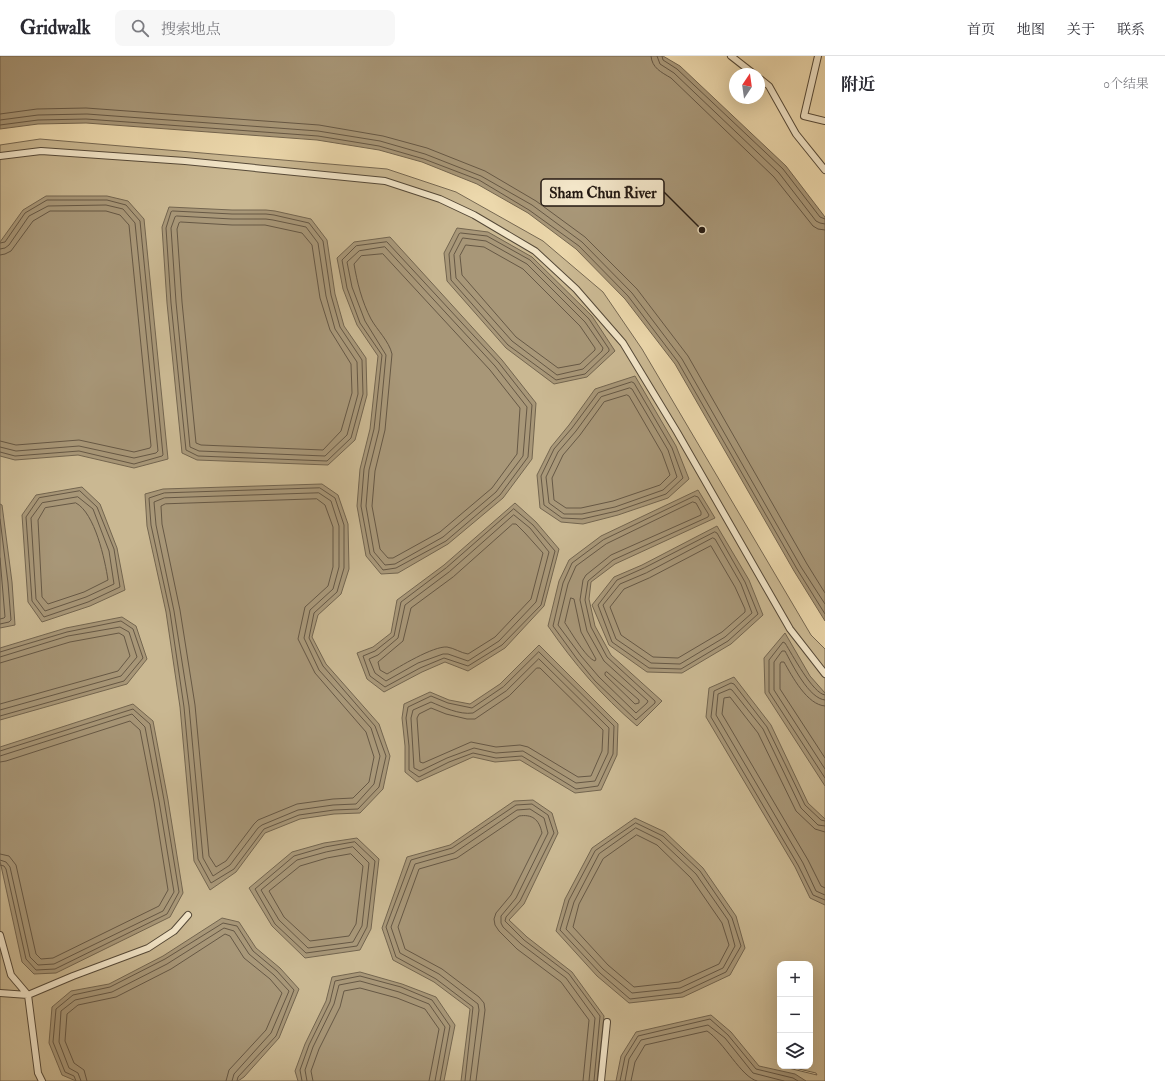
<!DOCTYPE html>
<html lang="zh">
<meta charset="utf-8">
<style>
:root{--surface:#fff;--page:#f7f7f7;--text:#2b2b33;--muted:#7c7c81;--line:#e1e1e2}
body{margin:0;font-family:"IM FELL Double Pica","Noto Serif SC",serif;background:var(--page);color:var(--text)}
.controls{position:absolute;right:12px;bottom:12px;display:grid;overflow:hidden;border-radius:8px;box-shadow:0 4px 16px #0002}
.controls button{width:36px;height:36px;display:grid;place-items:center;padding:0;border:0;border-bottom:1px solid var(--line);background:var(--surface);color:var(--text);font:20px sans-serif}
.compass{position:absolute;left:729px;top:12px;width:36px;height:36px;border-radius:50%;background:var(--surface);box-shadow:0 4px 16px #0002;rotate:13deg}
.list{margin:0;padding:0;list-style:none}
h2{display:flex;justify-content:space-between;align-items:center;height:52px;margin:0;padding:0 16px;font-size:17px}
h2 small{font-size:13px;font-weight:400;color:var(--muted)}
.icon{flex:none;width:22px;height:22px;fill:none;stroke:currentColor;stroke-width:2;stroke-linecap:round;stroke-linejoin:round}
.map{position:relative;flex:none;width:825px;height:1025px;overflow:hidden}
header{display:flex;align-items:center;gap:24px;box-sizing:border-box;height:56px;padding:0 20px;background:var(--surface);border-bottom:1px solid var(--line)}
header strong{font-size:19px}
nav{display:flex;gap:22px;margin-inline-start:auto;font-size:14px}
.search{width:280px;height:36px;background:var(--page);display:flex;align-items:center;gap:10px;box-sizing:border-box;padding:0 14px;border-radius:8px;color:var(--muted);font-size:15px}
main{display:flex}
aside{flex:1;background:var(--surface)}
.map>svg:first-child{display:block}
.green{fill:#cab892;stroke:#766852;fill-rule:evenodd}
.water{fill:#a89778;stroke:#73654f}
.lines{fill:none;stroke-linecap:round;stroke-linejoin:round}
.shore{stroke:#665845;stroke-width:1}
.service-casing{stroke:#554938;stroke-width:8}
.service{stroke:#f3e6c9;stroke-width:6}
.leader{fill:none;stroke:#231912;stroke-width:1.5}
.callout-dot{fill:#231912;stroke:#f3e6c9;stroke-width:1.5}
.callout{fill:#f3e6c9;stroke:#231912;stroke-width:1.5}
.callout-label{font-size:15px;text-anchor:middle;font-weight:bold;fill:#231912}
</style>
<header>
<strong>Gridwalk</strong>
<div class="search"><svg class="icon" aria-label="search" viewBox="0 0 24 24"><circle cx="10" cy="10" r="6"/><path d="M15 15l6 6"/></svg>搜索地点</div>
<nav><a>首页</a><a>地图</a><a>关于</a><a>联系</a></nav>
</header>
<main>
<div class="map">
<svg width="825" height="1025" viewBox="0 0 825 1025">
<rect width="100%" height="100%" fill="#ecd8ac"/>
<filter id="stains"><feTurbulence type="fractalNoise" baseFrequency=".005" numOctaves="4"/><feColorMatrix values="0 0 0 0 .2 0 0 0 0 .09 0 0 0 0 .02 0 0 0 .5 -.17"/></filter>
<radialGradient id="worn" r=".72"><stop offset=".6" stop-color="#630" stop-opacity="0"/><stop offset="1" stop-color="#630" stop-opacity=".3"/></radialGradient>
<path class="green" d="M40,83L387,113L456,136L543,185L603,236L642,293L811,579L825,593V1025H0V89ZM780,908H810V1010H786L816,1017L817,1019L780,1010Z"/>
<path class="water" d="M0,0H663L680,10L786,110L825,161V565L794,515L675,308L625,243L576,193L528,157L477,128L422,106L379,94L317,84L86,67L38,68L0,73Z
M46,140H107L128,145L144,163L168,403L134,412L78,399L15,404L0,400V186L23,154Z
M169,151L232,154H266L275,155L311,163L327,184L335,238L344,270L366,302L367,339L355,384L328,409L197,404L182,397L167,247L162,171Z
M457,172L488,176L532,201L592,260L615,295L587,321L554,328L506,292L447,225L444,197Z
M390,181L502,304L536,347L532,403L503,442L448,488L398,517L381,518L366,500L357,450L360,413L370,373L378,300L357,269L343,233L337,202L354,186Z
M635,320L676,390L689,423L668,442L618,459L583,468L561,466L540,452L537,419L551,391L569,369L595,333Z
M322,428L338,439L348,468L349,513L341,538L318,559L312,581L326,608L379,668L390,700L383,733L360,757L334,758L300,763L265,777L236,816L210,834L194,805L180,651L166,556L147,470L145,438L163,433Z
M82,431L100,448L117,492L125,534L90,550L42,566L28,546L22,459L36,439Z
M698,434L715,462L615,508L591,526L589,543L595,570L611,599L662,645L637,670C601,639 575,609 548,570L559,525L569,504L601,480Z
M515,447L536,466L559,493L544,550L505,592L468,615L445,606L422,616L384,636L367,623L357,597L373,591L391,577L397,544L444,509Z
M0,448L2,449L12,526L15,569L0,572Z
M717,470L749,524L763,559L731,588L682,617L647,616L609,589L592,549L614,521L642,509Z
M122,561L136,570L147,603L127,628L0,664V592L66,572Z
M785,577L810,620L825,637V730L765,637L764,602Z
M539,589L618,668L617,699L601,734L575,737L520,704L495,706L473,701L417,726L405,716V690L402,662L404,648L430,636L449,644L470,648L500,628Z
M734,621L771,669L808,747L825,763V849L810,842L795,811L706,661L709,632Z
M133,648L153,665L168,744L183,837L170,861L56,917L34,918L22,906L0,805V691Z
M533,744L552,757L558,777L524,848L509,864L527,881L572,916L604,960L597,1025H461L470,953L434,926L393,904L382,872L407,801L450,789L514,745Z
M635,762L665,776L703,812L736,860L745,892L730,919L683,941L629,947L597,920L556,875L565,843L592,792Z
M357,782L379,803L371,873L360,894L305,902L272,870L249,832L292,796L324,787Z
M222,862L239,866L256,892L280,912L299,933L279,982L244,1021L238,1025H76L62,1019L49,987L52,951L71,935L109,928L163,900Z
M360,916L402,928L436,941L455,969L444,1025H298L295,1015L305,988L326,945L332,921Z
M711,959L731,976L759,1010L795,1018L806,1025H616L621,1000L636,976Z"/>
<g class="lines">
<path class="shore" d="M651,0C652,12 661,16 671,22L774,121L813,170L818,173L825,174
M657,0L660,8L674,17L779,117L816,165L820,167L825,168
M662,0L663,4L677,13L783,113L820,161L825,163
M0,58L37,53L86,52L319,69L383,80L427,92L485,115L536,145L585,181L637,233L688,300L807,508L825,537
M0,64L38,59L87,58L318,75L380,85L425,98L481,120L532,149L582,186L632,237L682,303L801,511L825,548
M0,69L38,64L86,63L318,80L379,90L424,103L479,124L529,154L579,190L628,240L678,306L797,513L825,558
M173,155L232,158H266L274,159L309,167L323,185L331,239L340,271L362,304L363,338L351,382L327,405L198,400L186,394L171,247L166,172L171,156Z
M177,160L232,163H266L273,164L306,171L318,187L326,240L335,273L357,306L358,338L347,379L325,400L199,395L190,391L176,246L171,172L175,161Z
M181,166L232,169H265L302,177L312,189L320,242L330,274L351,308L352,337L341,375L323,394L201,389L196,387L182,246L177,173L179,167Z
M461,177L487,180L530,204L589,263L609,293V295L585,318L556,324L508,289L451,224L449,198L459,178Z
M463,182L486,185L527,208L585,266L603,292L602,295L583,313L557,319L512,285L456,222L454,199Z
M387,186L499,307L532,349L528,401L500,439L446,485L396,512L383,514L370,498L361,450L364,413L374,373L382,299L360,267L347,232L342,204L356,190Z
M0,187L5,186L25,157L47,144H107L126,149L140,165L163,399L162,400L134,408L79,395L15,400L0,396
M466,189L484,191L523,213L580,270L595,292V294L580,308L558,312L516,281L462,219L460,200Z
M385,191L495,310L527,351L523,400L496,436L443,481L395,508L385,509L374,496L366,450L369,414L379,374L386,299L365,265L352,231L347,206L359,195Z
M0,193L5,192L9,189L29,160L48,150L106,149L123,153L135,167L158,395L156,397L134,402L79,390L16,395L0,391
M383,198L490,314L520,352L517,398L492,432L440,476L393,502H388L380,493L372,450L375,415L385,374L392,298C389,285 377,274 371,263C362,246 357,226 354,208L361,200Z
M0,199L5,198L11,195L33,165L50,155H106L120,159L129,169L151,390L150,392L134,396L79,384L16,389L0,385
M632,326L634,327L672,392L683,422L666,438L617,455L582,463L562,462L544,449L541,420L554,393L572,372L598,337Z
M630,332L632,333L668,394L677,421L663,434L615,451L582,458H564L549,447L546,421L558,396L576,375L601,341Z
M627,339L629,340L662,397L670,419L660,429L613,445L581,452H566L554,444L552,422L563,399L580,379L604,346Z
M320,432L335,442L344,469V512L337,536L314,557L309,582L323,610L375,670L386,700L379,731L358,753L334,754L299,759L264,773L234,813L211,827L198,803L184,651L170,556L151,469L149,442L164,437Z
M80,435L97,451L114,493L120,531L88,546L44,561L32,545L26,461L39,442Z
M319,437L331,445L339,470V511L333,533L310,554L304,582L319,614L371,672L380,700L374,728L356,748L333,749L298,754L262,769L258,772L230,809L213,820L203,802L189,650L174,555L156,469L154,446L164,442Z
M695,440L698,441L709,459L708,461L613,504L588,525L585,544L591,571L607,601L655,645V647L636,664L595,625L577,603L553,570L563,527L572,507L603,484Z
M78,441L93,453L109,495L114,528L86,541L45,555L36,543L31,462L42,447Z
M317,443L325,449L333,471V511L328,530L305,551L298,583L315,617L366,676L374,701L369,726L353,742L333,743L297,748L258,764L254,768L226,805L216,811L209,800L195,649L180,554L162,468L161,450L165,448Z
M693,446L696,447L701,456V459L611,499L586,519L583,524L580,544L587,575L604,605L648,645L647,647L636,657L599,621L581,600L558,569L568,528L576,510L606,488Z
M76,447C95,457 105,504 108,524L84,536L48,548L42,541L38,464L45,452Z
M514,453L533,469L555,495L541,549L502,589L468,610L444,602L420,612L385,631L370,620L363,600L375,595L394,580L401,546L446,512Z
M514,459L530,472L549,496L536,546L499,585L468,605L448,598H443L418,607L386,625L375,617L369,603L378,599L398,582L405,549L449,516Z
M0,463L8,527L11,564L9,566L0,568
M513,468H516L525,477L543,497L531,543L495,581L468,598C461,597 454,592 447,591C433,590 399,611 387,618L380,614L378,606L403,585L411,552L453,521Z
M715,476L717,477L745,526L758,558L728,585L681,613L649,612L612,586L598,549L617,524L644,512Z
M713,482L715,483L741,528L752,557L725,581L680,608L651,607L616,583L603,549L620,528L646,517Z
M711,490L735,531L745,553V556L722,576L678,602L653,601L621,579L610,551L624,533L649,522Z
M0,502L5,561L4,562L0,563
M571,542L574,543L581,576L596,603L595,605C586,602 571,576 565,567Z
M0,596L67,576L121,565L133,573L143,602L124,625L0,660
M539,596L614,670L613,698L598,730L576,733L522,700L496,702L473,697L449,706L419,721L409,714V690L406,662L408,651L431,640L448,647L472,652L503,631Z
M0,601L68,580L120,571L129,576L137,601L121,620L0,654
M539,603L609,672L608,697L595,725L576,727L523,695L496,697L474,692L447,702L420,715L414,712L411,662L413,654L431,646C443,651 459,659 473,657L506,635Z
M0,607L70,586L119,577L124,580L130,600L118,615L0,648
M537,612H540L603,674L602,695L591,720L578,721L528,691L520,689L496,691L471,686L423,707L420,706L417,662L419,658L431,652L446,658L467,663H475L509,640Z
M607,616L639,644V647L635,648L605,619V617Z
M825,639C813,638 792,598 785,587L783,586L769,604V636L825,722
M825,644C809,643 792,608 785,595H782L774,606V634L825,713
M825,650C807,649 792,620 784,606H781L780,608V633L825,702
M0,695L133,653L150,668L164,744L179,836L167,858L55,913L36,914L26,903L6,813L4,810L0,809
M0,700L132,658L145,671L159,745L174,836L163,855L54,908L38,909L30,901L10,811L6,806L0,804
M0,706L6,705L130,665L140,674L154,746L168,834L159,850L53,902L41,903L36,898L16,809L9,800L0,798
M825,765L821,764L805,749L767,671L734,628L731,627L714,635L711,661L798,809L813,839L825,844
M636,767L663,780L700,815L732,862L741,890L726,916L681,937L630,943L600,917L560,874L569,844L595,795Z
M825,770L818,769L801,752L763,673L732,634L730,633L718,638L716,659L803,807L816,835L825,839
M636,772L660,784L696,818L728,864L735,890L723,912L680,932L632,937L603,913L566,873L574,846L599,798Z
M825,776L815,773L796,755L758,677L730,641L724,642L722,658L808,804L821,830L825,832
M637,779L657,789L691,822L722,867L729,889L719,908L679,926L634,931L608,909L573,871L579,848L603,803Z
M355,786L375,805L367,871L357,890L306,897L275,868L255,833L294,800L325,791Z
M353,791L369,807L362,870L353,886L308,892L279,864L261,834L297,804L326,796Z
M351,798L363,810L356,868L349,880L310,885L284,861L269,835L300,810L327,802Z
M76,1025L74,1020L65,1016L53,986L56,953L73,939L110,931L165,903L223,867L237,870L253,895L277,915L294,934L276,980L238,1021L237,1025
M81,1025L78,1017L69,1012L59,986L61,955L75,944L112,936L167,908L224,872L234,875L249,898L274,919L289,935L271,977L234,1018L232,1025
M87,1025L84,1014L74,1007L65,985L67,958L78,949L116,941L171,913L225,878L230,880L244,902L270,923L282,937L266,974L229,1014L226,1025
M302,1025L300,1014L309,989L330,946L335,925L360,920L401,931L432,944L450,970L440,1025
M307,1025L305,1014L313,991L334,948L339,929L360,925L399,936L429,948L445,971L435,1025
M313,1025L311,1015L319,993L340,951L344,935L360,932L397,942L425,953L439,973L429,1025
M465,1025L473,951L436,923L396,901L386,871L411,804L452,792L516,749L532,748L548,759L554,777L520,845L506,861L505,865L524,884L569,918L600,960L594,1025
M470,1025L479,954L478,948L439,918L400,897L391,871L415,808L454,797L517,754L530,753L544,762L548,777L516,842L501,860V867L503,871L521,888L566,922L595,962L589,1025
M476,1025L485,954L484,947L479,941L442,913L405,893L398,871L419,813L457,802L519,760C532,758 539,763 542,777L511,839L496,857L494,863L495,869L499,875L517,893L561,926L589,964L583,1025
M620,1025L625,1001L638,980L710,963L728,979L756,1013L793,1022L798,1025
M625,1025L629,1003L641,984L708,969L725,982L753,1017L784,1025
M631,1025L635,1006L645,989L707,975C724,986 741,1021 757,1025"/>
<g class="service-casing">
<path id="service" d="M731,0L754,18
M818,0L804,60L825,65
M759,22L769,30L796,78L825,114
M0,100L41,95L185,105L385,125L440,143L474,159L535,195L576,233L623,287L677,376L790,573L825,618
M0,879L11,919L28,939L38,1017L42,1025
M0,937L28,939L73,920L148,892L174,875L188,859
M601,1025L607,966"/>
</g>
<use href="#service" class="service"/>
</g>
<path class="leader" d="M702 174L664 136"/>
<circle class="callout-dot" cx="702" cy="174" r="4"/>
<rect class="callout" x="541" y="123" width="123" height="27" rx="4"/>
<g class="callout-label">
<text x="603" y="142">Sham Chun River</text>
</g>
<rect width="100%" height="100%" filter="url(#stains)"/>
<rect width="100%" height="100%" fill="url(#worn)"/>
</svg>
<div class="controls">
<button>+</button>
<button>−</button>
<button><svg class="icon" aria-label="layers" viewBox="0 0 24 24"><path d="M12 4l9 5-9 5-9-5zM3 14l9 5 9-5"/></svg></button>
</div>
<svg class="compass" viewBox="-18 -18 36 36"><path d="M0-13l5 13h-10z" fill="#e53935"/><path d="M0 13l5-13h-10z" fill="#7c7c81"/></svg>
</div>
<aside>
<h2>附近<small>0个结果</small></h2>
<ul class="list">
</ul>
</aside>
</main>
